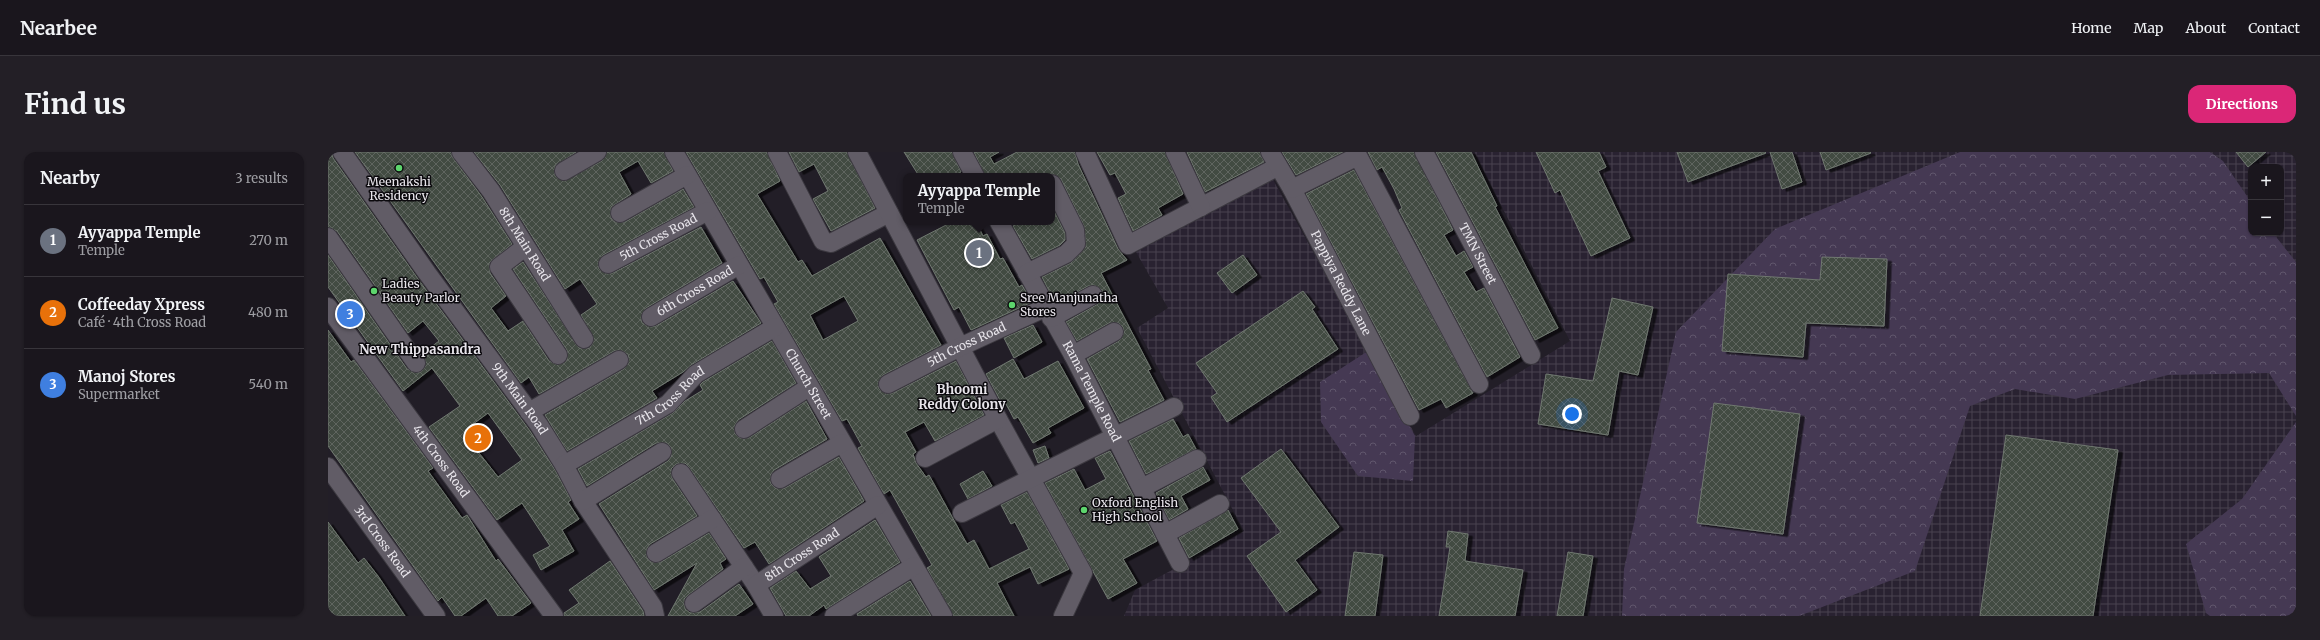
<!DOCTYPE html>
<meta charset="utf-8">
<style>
:root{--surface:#1a161d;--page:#231f26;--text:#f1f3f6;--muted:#9f9fa4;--line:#38353b;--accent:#db2777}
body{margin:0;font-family:Merriweather,serif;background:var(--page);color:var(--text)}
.controls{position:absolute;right:12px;top:12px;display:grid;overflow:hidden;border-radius:8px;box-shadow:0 1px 3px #0004}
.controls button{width:36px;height:36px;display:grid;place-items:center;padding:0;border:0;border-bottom:1px solid var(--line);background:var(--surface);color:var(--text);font:20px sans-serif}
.you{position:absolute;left:1244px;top:262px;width:14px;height:14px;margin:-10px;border:3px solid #fff;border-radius:50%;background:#1a73e8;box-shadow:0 0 0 6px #1a73e833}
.badge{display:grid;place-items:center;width:26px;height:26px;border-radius:50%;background:var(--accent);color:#fff;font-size:13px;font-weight:700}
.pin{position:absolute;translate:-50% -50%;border:2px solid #fff;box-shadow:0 1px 4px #0006}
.popup{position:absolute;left:575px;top:21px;width:152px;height:52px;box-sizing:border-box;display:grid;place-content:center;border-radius:8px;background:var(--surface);filter:drop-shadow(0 1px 3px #0005);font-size:13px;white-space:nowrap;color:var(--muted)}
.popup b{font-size:15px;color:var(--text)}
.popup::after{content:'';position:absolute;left:50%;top:100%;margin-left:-8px;border:8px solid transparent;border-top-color:var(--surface)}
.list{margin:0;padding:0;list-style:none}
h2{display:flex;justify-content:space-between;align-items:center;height:52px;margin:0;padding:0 16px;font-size:17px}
h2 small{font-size:13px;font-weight:400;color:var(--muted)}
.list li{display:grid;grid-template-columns:26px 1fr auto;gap:12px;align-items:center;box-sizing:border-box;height:72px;padding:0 16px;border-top:1px solid var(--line)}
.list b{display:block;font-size:15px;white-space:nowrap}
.list p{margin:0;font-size:13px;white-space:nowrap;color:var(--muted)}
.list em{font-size:13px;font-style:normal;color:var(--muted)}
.map{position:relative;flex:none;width:1968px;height:464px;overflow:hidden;border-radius:12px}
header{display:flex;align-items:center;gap:24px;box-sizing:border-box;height:56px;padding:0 20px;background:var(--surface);border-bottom:1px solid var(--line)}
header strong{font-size:19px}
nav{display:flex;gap:22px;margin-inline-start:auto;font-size:14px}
.intro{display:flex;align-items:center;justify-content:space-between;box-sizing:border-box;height:96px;padding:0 24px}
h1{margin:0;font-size:28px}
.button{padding:10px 18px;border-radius:12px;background:var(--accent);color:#fff;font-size:14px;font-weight:700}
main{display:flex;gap:24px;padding:0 24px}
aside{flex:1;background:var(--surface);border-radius:12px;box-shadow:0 1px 3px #0004}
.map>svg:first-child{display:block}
.industrial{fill:url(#industrial-grid);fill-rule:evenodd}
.forest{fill:url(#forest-crowns)}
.building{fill:url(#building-cross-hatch);stroke:#707970;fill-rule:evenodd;filter:url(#shadow)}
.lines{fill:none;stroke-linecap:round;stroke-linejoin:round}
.street-casing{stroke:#3c3940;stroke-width:20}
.street{stroke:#615c66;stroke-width:18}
.poi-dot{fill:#5dd56d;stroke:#0b090d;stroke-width:1.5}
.labels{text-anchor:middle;stroke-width:3;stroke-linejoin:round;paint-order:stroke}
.poi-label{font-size:12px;fill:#e8e5eb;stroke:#0b090d;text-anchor:start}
.street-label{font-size:12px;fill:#e8e5eb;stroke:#0b090d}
.neighbourhood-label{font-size:13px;font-weight:bold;fill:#e8e5eb;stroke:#0b090d}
</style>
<header>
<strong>Nearbee</strong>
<nav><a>Home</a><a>Map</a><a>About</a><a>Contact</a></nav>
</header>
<div class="intro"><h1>Find us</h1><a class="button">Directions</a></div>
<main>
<aside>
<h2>Nearby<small>3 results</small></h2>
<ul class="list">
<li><span class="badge" style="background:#6b7280">1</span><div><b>Ayyappa Temple</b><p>Temple</p></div><em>270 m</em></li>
<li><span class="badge" style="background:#e8710a">2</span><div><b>Coffeeday Xpress</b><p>Café · 4th Cross Road</p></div><em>480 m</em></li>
<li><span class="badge" style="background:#3f7fe0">3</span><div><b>Manoj Stores</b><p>Supermarket</p></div><em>540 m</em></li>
</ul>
</aside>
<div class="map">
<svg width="1968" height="464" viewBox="0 0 1968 464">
<defs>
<pattern id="industrial-grid" width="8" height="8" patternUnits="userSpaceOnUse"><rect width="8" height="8" fill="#292231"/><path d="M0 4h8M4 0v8" fill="none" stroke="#48424f"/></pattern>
<pattern id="forest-crowns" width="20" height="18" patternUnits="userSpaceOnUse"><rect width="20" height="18" fill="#453953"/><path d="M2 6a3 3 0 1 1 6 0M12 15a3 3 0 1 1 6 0" fill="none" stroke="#60566c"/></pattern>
<pattern id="building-cross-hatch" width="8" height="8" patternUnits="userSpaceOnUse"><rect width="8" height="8" fill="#434b43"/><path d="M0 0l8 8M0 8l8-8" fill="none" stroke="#5e655e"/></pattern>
<filter id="shadow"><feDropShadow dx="4.5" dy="2.5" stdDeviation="0" flood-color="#0009"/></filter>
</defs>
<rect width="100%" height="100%" fill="#221e27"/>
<path class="industrial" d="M1146,0H1968V464H796L807,438L916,379L809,176L840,156L808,100L944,26L1088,284L1242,189ZM1923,15H1953V81H1923Z"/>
<path class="forest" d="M1632,0H1882L1895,9L1923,50V81H1945L1968,110V264L1941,221L1840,223L1747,247L1687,237L1642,254L1587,419L1471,464H1294L1296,417L1348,180L1447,77Z
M1040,199L1087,284L1085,329L1030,324L993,270L992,230Z
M1968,270V464H1882L1878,461L1858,392L1914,347Z"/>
<path class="building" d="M0,0H4L5,6L90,127L202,279L227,318L243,348L240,350L251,367L234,378L246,399L213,418L205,403L222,394L194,351L169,368L101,275L132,254L104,216L75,239L0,135V103L79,217L89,221L94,219L98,210L94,202L111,189L95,169L80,181L9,79L0,75ZM160,261L194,308L170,325L136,282L138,280L137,278Z
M27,0H123L125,6L154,45L184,92L161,111L162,121L178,144L163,156L180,179L195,169L221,209L230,213L239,208V198L185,117L195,110L251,196H262L266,187L253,163L269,152L252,127L237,137L172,33L146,0H248L227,14V24L236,29L274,9L279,0H336L345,19L323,31L310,9L291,20L303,42L283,55V66L287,70H297L355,37L366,55L275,103L270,111L271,117L279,122L285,121L373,75L394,111L318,156L313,165L314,171L323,175L328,174L405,129L433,171L363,213L355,220L324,239L329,246L239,299L217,263L296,217L301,208L300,202L291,198L286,199L211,242L201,225L193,231Z
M358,0H439L452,29L429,42L470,110L474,108L484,124L552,86L613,193L555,223L550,231L551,237L559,242L565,241L628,209L656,263L607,289L596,270L577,280L588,300L585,302L588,311L598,325L601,323L639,392L646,388L661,417L701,397L687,370L683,372L673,353L699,340L741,417L710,432L702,415L669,431L686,464H625L599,416L604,413L562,338L556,342L530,296L534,294L519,267L514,269L446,152L450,150L436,125L432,127ZM516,144L530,169L495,188L482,163Z
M461,0H519L547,56L503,79L485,47L500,39L486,12L471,20Z
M576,0H624L633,20L624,24H591Z
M646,0H671L662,5L666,12L689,0H747L750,12L790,97L799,108L773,121L823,217L820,218L836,248L792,270L759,207L791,189L796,181L795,175L791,171H781L749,189L738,170L770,152L775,144L774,138L766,133L760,134L733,149L723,143L714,125L743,111L758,95L756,74L733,27L724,22L718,24H657Z
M769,0H837L855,42L830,56L834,63L805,79L790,46L798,42L787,21L782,23Z
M859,0H932L936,10L877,40Z
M954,0H1015L968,23Z
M1040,0H1086L1125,78L1116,83L1128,104L1136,99L1145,115L1136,120L1148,140L1156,136L1192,205L1159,225L1071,58L1074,56L1066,37L1054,15L1049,18Z
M1108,0H1143L1169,54L1167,55L1230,176L1207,188Z
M1208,0H1271L1278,15L1270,19L1302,86L1263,104L1232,38L1227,41Z
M1349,0H1437L1438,1L1360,30Z
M1442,0H1464L1474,30L1454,37Z
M1492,0H1542L1543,1L1498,18Z
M1908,0H1938L1920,15Z
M1026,18L1145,241L1118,256L1113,247L1091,258L978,42Z
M724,55L737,81V88L732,93L704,107L685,74L693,70H724Z
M624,70H648L655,84L659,82L672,107L675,106L691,135L694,133L704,150L643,178L631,155L626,158L589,88Z
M915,103L929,123L904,141L889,121Z
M1494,105L1559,107L1556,174L1478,171L1475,205L1394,199L1400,122L1492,128Z
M975,139L987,155L984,157L1010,197L899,270L883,245L889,241L868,211Z
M1284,146L1325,155L1310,223L1291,219L1280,283L1210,272L1218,222L1265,229Z
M705,173L714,190L686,206L676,186Z
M0,178L23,210L26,208L105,316L100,319L134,366L139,363L168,409L170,407L203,451L184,464H170L158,446L133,464H127L114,445L110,449L0,294Z
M444,189L468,231L410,268L407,273V282L412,286H421L478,249L499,287L446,318L443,322V332L447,336H457L511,305L536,349L441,412L427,390L416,396L361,315L357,311L348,312L343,317L344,326L369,364L322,392L319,396V406L323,410H333L381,381L398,407L392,411L395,417L360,443L356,447L357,457L362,461L372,460L411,432L425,452L407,464H340L369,411L326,438L271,352L340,309L343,305V295L339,291H328L259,334L250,317L345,261L357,249L375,238L372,233L375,230Z
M685,207L696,227L730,209L756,256L720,276L723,281L705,291L690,265L686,267L678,252L675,254L658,222Z
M1386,251L1472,262L1455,382L1369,371Z
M845,267L855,285L860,282L868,297L818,322L801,289Z
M1678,283L1790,298L1765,464H1652Z
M717,294L721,306L710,311L705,298Z
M953,297L1011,375L967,408L989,438L958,460L919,404L953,380L913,326Z
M782,299L829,389L795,407L809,431L780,447L717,331L746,317L757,338L778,327L767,306Z
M875,315L882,328L853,344L860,357L841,368L828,341Z
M655,319L664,334L640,347L632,332Z
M900,358L910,377L861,406L851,386Z
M547,368L572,410L498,457L496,453L481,464H458L442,436L468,419L482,437L503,424L491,405Z
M0,370L30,411L36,406L50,424L77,464H0Z
M1120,379L1140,382L1137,409L1195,418L1187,464H1111L1122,395H1118Z
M1026,400L1055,403L1047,464H1017Z
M1240,400L1265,404L1255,464H1229Z
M282,409L315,459L316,464H236V461L251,451L241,438Z
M582,429L603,464H530L529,462Z"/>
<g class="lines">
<g class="street-casing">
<g id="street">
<path id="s1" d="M14,0L99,121L211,273L236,313L255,349L325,455L327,464"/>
<path id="s2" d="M133,0L163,39L256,187"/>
<path id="s3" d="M346,0L615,464"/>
<path d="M449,0L495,89L503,91L561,61"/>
<path d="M529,0L670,267L755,421L735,464"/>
<path d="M634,0L647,24"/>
<path d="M757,0L800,93L949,15"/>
<path d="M847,0L873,55"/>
<path id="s4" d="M942,0L964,37L1082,264"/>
<path id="s5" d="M1096,0L1203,203"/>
<path d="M236,19L269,0"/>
<path d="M964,37L1030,4L1151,232"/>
<path d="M292,61L359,23"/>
<path id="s6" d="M671,70L745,203L852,411"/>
<path d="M0,85L88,211"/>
<path d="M197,95L171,115L230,203"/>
<path id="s7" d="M280,112L380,59"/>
<path d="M699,121L738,102L748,92L747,78L724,32"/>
<path id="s8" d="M0,155L226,464"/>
<path id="s9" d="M323,165L411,113"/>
<path d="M723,166L765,143"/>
<path d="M745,203L786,180"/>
<path id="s10" d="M560,232L632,195L723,153"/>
<path d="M201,260L291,208"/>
<path d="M416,277L481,235"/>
<path d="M597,306L670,267"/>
<path id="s11" d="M236,313L340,252L368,222L447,175"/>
<path id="s12" d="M0,315L108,464"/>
<path d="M353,321L428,433"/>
<path d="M452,327L514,291"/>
<path d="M814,336L869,307"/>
<path d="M255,349L334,300"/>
<path d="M634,361L846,255"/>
<path d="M837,382L892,352"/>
<path d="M328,401L384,367"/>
<path d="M366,451L416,415"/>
<path id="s13" d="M446,464L428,433L550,353"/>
<path d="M506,464L586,414"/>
</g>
</g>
<use href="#street" class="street"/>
</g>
<g class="poi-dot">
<circle cx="71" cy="16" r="4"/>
<circle cx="46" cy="139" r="4"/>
<circle cx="684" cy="153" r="4"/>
<circle cx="756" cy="358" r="4"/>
</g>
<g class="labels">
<g class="poi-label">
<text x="71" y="34" text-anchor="middle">Meenakshi<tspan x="71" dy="14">Residency</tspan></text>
<text x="54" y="136">Ladies<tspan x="54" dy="14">Beauty Parlor</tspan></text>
<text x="692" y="150">Sree Manjunatha<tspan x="692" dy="14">Stores</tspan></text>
<text x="764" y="355">Oxford English<tspan x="764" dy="14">High School</tspan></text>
</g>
<g class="street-label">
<text dy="4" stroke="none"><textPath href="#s7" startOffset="57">5th Cross Road</textPath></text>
<text dy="4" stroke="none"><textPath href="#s2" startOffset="112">8th Main Road</textPath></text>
<text dy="4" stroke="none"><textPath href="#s5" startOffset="115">TMN Street</textPath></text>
<text dy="4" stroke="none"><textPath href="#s4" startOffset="149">Pappiya Reddy Lane</textPath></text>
<text dy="4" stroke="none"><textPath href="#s9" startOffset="51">6th Cross Road</textPath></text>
<text dy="4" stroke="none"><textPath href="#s10" startOffset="88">5th Cross Road</textPath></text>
<text dy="4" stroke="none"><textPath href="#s3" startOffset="268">Church Street</textPath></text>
<text dy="4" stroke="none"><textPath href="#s6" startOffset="193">Rama Temple Road</textPath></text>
<text dy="4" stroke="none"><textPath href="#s11" startOffset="127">7th Cross Road</textPath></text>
<text dy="4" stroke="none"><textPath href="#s1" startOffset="304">9th Main Road</textPath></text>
<text dy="4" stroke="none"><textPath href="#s8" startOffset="191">4th Cross Road</textPath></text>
<text dy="4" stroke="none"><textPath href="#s12" startOffset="92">3rd Cross Road</textPath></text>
<text dy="4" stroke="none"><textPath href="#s13" startOffset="91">8th Cross Road</textPath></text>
</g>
<g class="neighbourhood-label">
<text x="92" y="202">New Thippasandra</text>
<text x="634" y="242">Bhoomi<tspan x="634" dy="15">Reddy Colony</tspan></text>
</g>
</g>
</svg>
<div class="controls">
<button>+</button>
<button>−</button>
</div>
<div class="you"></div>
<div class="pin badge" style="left:651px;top:101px;background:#6b7280">1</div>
<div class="popup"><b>Ayyappa Temple</b>Temple</div>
<div class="pin badge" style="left:150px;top:286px;background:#e8710a">2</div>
<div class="pin badge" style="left:22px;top:162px;background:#3f7fe0">3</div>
</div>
</main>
